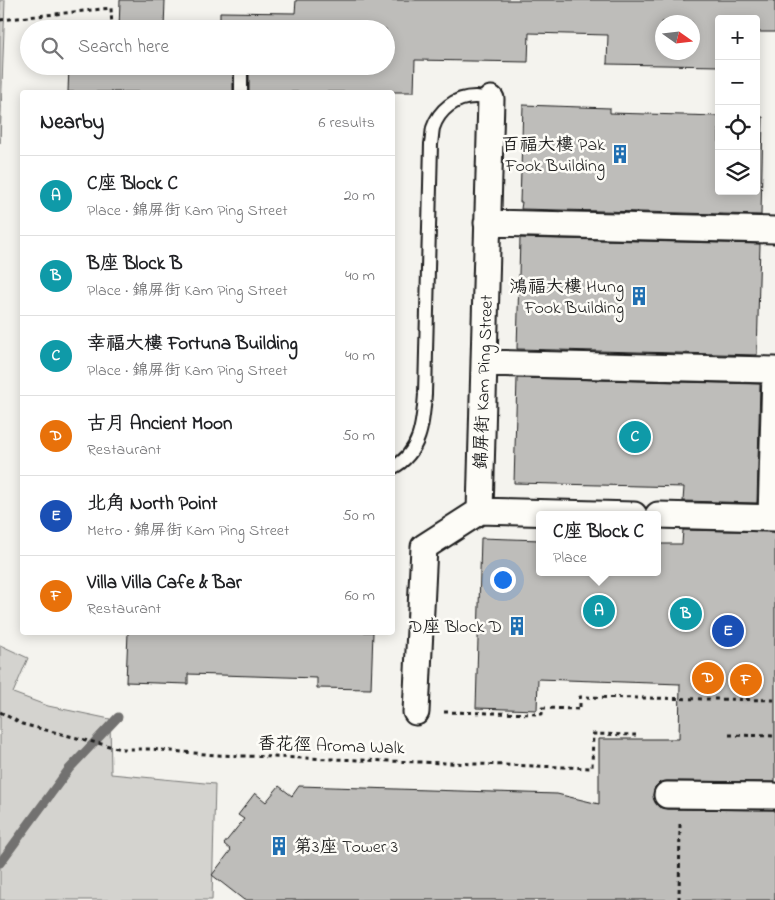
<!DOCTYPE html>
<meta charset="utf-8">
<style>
:root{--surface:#fff;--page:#f2f2f2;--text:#202124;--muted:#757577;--line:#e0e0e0;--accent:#b45309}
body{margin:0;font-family:"Indie Flower","LXGW WenKai TC",sans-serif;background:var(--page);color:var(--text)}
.controls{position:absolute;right:15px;top:15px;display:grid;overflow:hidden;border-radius:5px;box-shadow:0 2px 12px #0003}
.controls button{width:45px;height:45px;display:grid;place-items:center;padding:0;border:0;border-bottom:1px solid var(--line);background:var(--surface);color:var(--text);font:25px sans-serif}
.compass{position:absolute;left:655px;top:15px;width:45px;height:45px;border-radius:50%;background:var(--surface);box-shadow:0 2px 12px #0003;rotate:104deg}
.you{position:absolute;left:502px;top:579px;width:18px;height:18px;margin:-12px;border:4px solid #fff;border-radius:50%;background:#1a73e8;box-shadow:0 0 0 8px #1a73e833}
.badge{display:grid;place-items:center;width:32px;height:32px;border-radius:50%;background:var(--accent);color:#fff;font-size:16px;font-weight:700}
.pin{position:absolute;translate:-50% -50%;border:2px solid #fff;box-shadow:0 1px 5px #0006}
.popup{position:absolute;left:536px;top:511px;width:125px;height:65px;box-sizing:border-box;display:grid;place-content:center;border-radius:5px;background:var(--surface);filter:drop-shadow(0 1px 4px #0005);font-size:16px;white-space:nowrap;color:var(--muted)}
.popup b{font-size:19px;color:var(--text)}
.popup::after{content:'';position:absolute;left:50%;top:100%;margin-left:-10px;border:10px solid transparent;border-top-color:var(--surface)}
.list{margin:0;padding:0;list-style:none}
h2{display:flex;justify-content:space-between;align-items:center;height:65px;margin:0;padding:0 20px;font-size:21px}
h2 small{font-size:16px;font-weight:400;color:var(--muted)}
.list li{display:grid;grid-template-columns:32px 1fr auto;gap:15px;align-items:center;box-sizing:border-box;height:80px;padding:0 20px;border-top:1px solid var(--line)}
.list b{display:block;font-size:19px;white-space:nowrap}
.list p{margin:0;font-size:16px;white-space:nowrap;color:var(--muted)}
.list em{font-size:16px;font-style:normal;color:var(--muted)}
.icon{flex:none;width:28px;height:28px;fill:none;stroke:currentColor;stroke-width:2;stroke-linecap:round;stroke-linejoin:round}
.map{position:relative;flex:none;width:775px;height:900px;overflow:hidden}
.search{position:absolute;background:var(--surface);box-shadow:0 2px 12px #0003;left:20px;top:20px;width:375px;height:55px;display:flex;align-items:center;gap:12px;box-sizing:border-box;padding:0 18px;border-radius:28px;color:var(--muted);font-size:19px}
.panel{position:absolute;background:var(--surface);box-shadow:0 2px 12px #0003;left:20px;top:90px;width:375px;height:545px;border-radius:5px}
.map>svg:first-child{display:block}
.green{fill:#d4d3cf;stroke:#787876}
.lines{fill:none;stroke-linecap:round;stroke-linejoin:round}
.stream{stroke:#72716f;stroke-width:9}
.building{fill:#bebdba;stroke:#1c1c1c;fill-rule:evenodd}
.lane-casing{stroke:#1c1c1c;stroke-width:16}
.street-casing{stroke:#1c1c1c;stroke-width:29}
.path{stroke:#1c1c1c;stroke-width:3;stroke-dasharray:4 4;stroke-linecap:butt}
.lane{stroke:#fdfcf7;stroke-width:12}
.street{stroke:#fdfcf7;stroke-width:25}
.labels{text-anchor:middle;stroke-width:5;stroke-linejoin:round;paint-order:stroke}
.poi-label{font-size:18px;fill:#1c1c1c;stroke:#fdfcf7;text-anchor:end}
.street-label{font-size:18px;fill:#1c1c1c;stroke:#fdfcf7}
</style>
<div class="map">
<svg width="775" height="900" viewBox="0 0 775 900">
<rect width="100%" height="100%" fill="#f4f3ee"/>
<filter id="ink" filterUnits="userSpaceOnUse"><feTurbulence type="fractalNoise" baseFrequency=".02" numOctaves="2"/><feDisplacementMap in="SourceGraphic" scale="10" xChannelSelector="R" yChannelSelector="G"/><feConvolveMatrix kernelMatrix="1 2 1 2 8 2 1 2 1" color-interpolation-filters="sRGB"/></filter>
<g filter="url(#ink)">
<path class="green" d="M0,0H5L0,143Z
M0,645L28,658L13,693L48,706L110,719L111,774L215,784L212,900H0Z"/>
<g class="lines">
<path class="stream" d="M0,863L69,769L118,717"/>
</g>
<path class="building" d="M120,0H165L164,29H119Z
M296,0H775V32H756V19H719V66L607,64L608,35L529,33L528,62L415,60L414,92H249V74L248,70L243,66H386V29H220V12L295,13ZM662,22H692V52H662Z
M69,66H163V68L219,69V66H239L234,70L233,74V92H68Z
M523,105L610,108V113L719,116V191H756V117H763L761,215L521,209L522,202H520Z
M520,238L760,244L757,355L517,349Z
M517,378L760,384L757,503L683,501L684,487L514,483Z
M683,530L775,532V782L667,781L660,782L655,787L653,795L655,802L659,807L667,809L775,810V900H244L212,875L231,850L224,844L244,819L238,815L255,793L266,802L279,786L292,796L299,786L557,794L599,804V739H679L680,684L538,679L537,710L476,708L481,538L540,540V572H658V544H682Z
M128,632H373L371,689L317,688V678L188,674V684L126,682Z"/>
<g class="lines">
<g class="lane-casing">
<path id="lane" d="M241,92V74
M392,468C421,453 423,423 425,394L431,144C432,139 432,133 433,128C439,110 455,97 475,97C480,97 485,98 491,99"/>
</g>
<g class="street-casing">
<path id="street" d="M487,223L775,230
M484,363L775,370
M480,511L491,99
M480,511L634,515
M658,515L775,518
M771,518L775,372
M416,712L424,547L480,511
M667,795L775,796"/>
</g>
<path class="path" d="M0,20L111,8L112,29
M112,66V67
M0,712L22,724L121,749H150L216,755L592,768L593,734L636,735
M444,712L542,714V708L580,709V697L775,700
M729,735L775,736
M679,900L680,823"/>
<use href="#lane" class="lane"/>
<use href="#street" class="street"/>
</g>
</g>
<defs>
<g id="building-bare" transform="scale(1.5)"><path d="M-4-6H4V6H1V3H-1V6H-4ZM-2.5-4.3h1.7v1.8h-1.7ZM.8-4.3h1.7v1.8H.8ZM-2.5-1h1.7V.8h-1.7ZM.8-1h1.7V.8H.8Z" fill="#1f6fb2" stroke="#fdfcf7" stroke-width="2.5" paint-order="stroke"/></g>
</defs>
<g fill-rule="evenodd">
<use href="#building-bare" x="620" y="154"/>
<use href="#building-bare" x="639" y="296"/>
<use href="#building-bare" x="517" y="626"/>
<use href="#building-bare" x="279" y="846"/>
</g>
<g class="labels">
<g class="poi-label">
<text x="605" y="150">百福大樓 Pak<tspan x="605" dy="21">Fook Building</tspan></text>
<text x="624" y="292">鴻福大樓 Hung<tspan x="624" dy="21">Fook Building</tspan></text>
<text x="502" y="632">D座 Block D</text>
<text x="294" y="852" text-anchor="start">第3座 Tower 3</text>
</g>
<g class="street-label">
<text transform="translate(483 382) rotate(-88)" y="6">錦屏街 Kam Ping Street</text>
<text transform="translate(331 745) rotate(2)" y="6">香花徑 Aroma Walk</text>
</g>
</g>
</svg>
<div class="controls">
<button>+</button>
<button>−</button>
<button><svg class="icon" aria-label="locate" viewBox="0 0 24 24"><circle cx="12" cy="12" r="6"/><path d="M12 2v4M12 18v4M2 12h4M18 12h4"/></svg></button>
<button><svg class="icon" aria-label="layers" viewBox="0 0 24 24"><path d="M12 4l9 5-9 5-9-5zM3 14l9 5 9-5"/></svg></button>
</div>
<svg class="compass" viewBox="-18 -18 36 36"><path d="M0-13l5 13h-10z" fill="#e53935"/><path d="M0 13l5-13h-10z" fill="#757577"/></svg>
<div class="you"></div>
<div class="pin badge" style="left:599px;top:611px;background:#0f9aa8">A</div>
<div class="popup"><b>C座 Block C</b>Place</div>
<div class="pin badge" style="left:686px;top:614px;background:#0f9aa8">B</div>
<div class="pin badge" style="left:635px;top:437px;background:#0f9aa8">C</div>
<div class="pin badge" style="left:708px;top:678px;background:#e8710a">D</div>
<div class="pin badge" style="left:728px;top:631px;background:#1a4fb4">E</div>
<div class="pin badge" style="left:746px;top:680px;background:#e8710a">F</div>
<div class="search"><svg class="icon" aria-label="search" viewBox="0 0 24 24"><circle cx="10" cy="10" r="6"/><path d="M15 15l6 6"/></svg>Search here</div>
<section class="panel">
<h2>Nearby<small>6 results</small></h2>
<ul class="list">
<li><span class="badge" style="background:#0f9aa8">A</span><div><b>C座 Block C</b><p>Place · 錦屏街 Kam Ping Street</p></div><em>20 m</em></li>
<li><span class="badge" style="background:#0f9aa8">B</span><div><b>B座 Block B</b><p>Place · 錦屏街 Kam Ping Street</p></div><em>40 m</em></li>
<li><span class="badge" style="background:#0f9aa8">C</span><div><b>幸福大樓 Fortuna Building</b><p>Place · 錦屏街 Kam Ping Street</p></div><em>40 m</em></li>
<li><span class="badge" style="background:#e8710a">D</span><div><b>古月 Ancient Moon</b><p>Restaurant</p></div><em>50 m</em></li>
<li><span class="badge" style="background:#1a4fb4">E</span><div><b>北角 North Point</b><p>Metro · 錦屏街 Kam Ping Street</p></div><em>50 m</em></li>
<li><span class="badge" style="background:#e8710a">F</span><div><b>Villa Villa Cafe &amp; Bar</b><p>Restaurant</p></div><em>60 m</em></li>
</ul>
</section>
</div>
